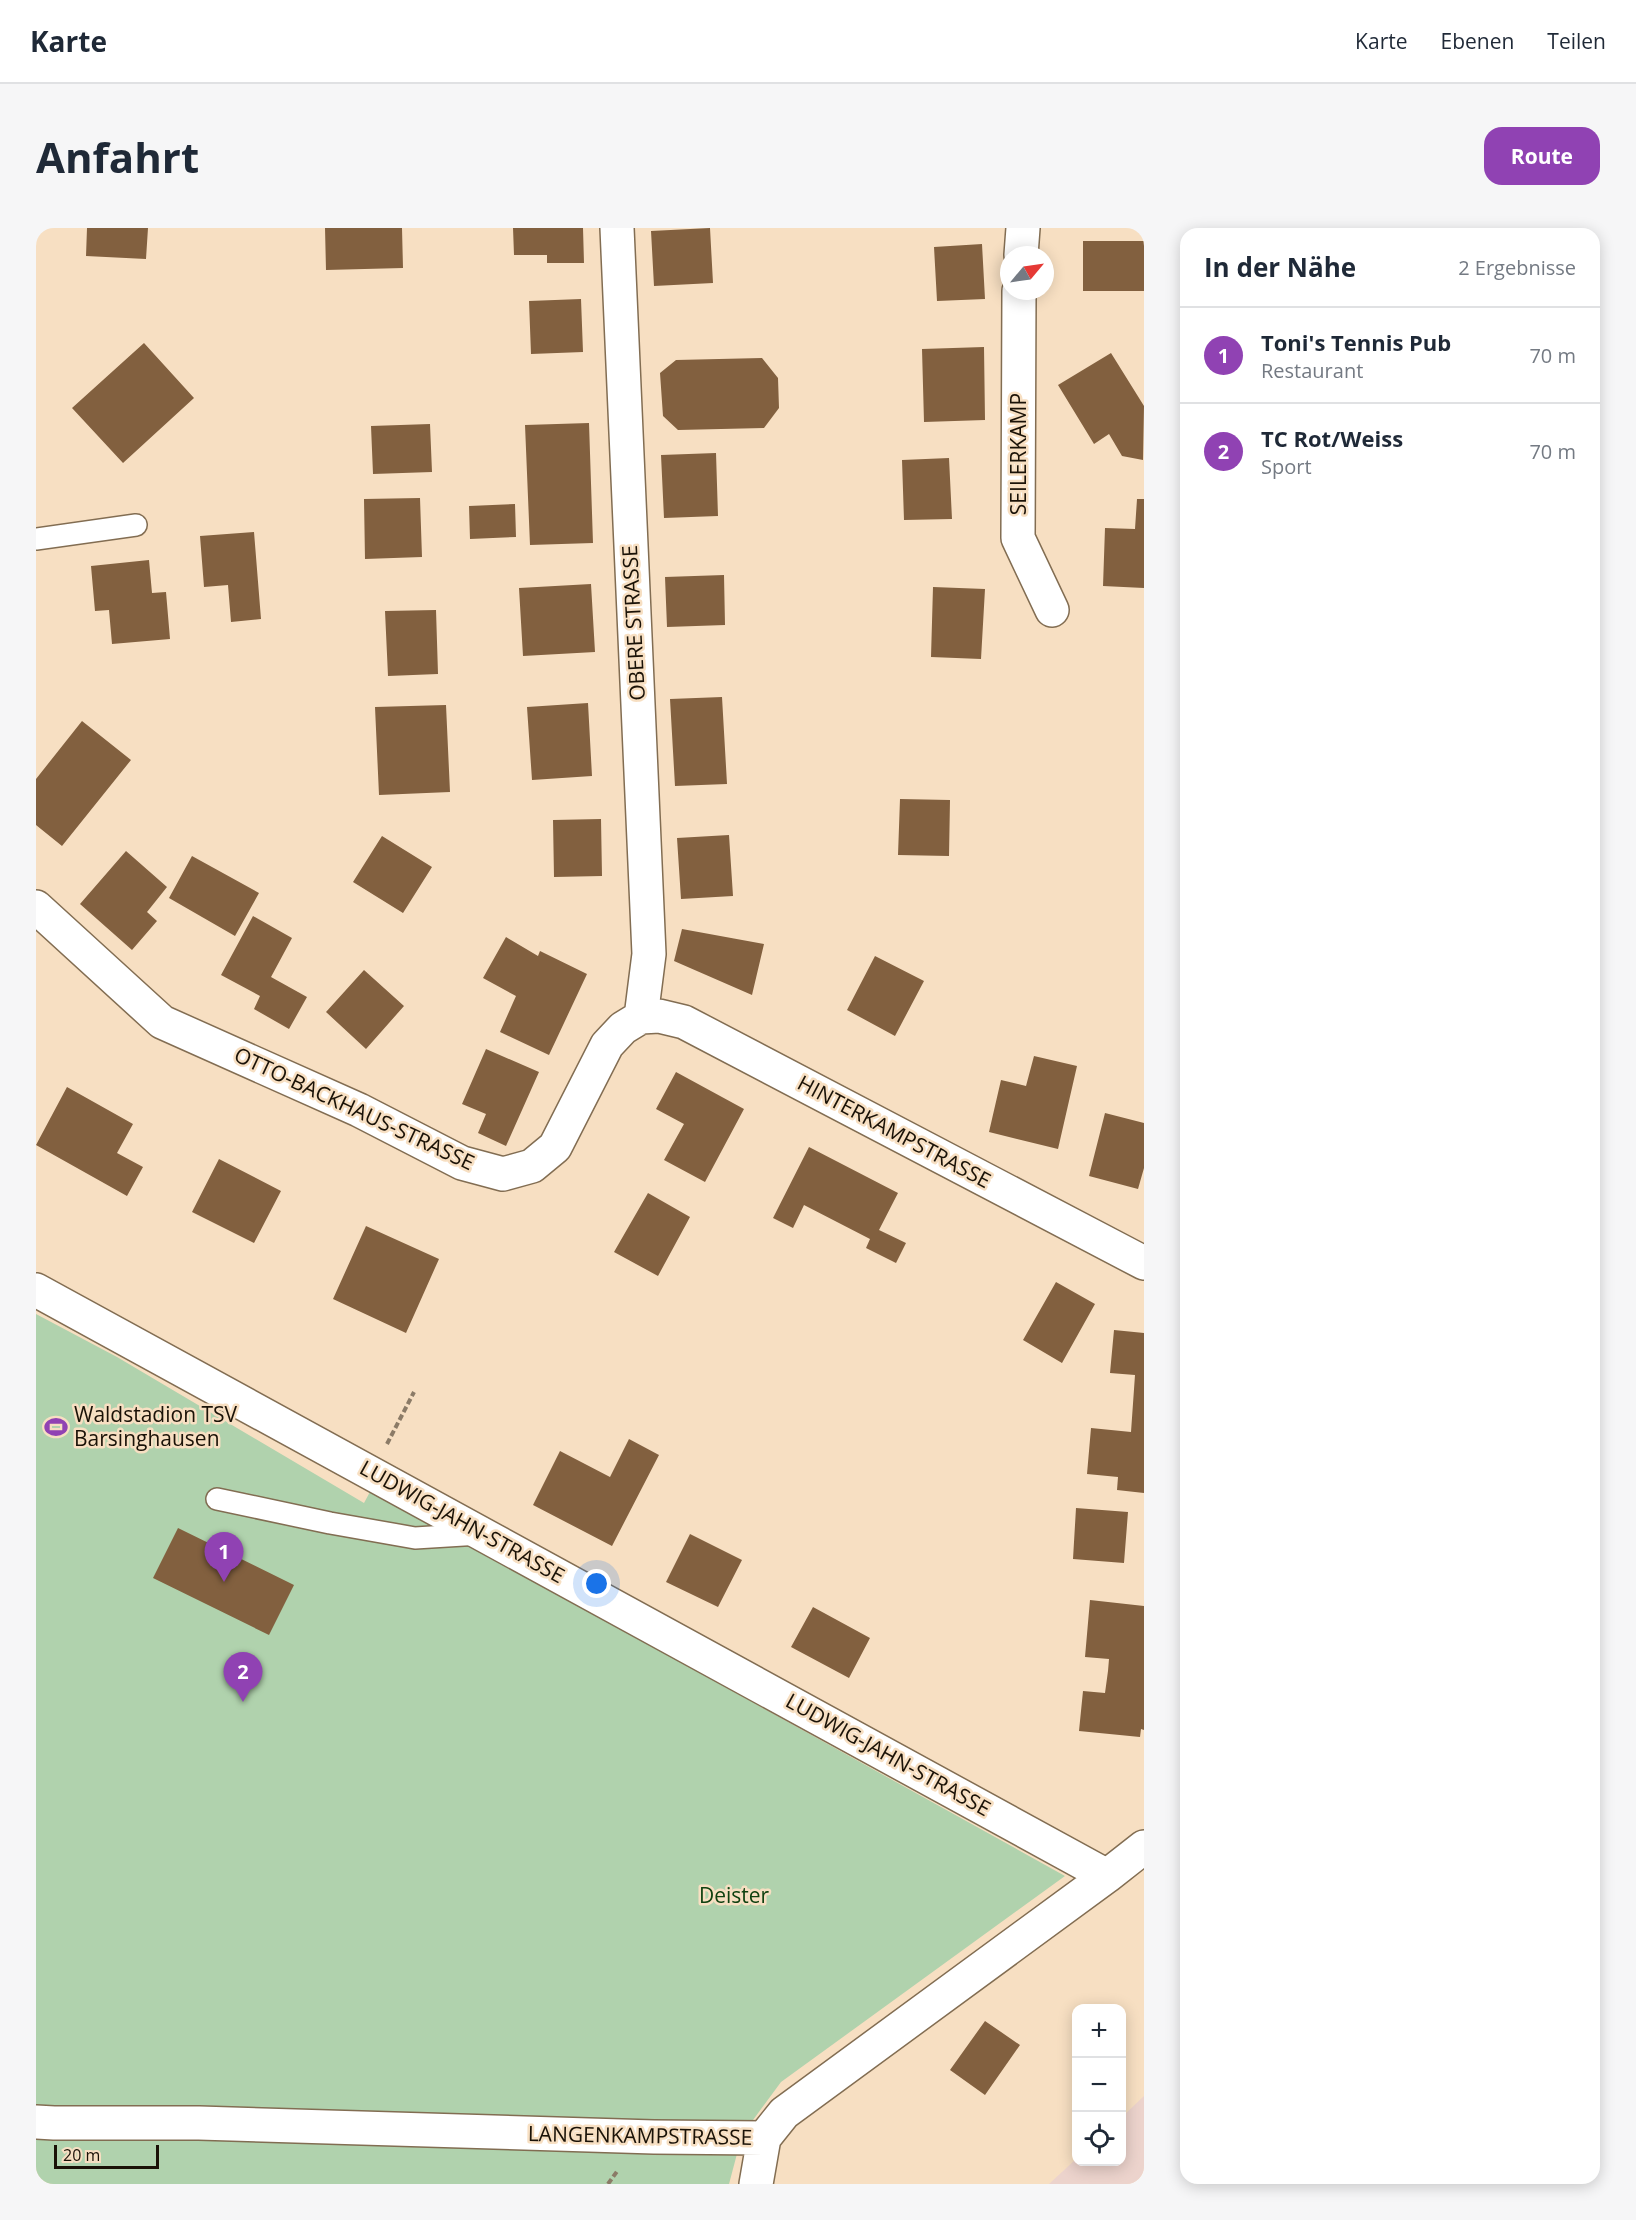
<!DOCTYPE html>
<html lang="de">
<meta charset="utf-8">
<style>
:root{--surface:#fff;--page:#f6f6f7;--text:#1f2937;--muted:#747a83;--line:#e0e1e3;--accent:#9042b3}
body{margin:0;font-family:"Open Sans",sans-serif;background:var(--page);color:var(--text)}
.controls{position:absolute;right:18px;bottom:18px;display:grid;overflow:hidden;border-radius:12px;box-shadow:0 3px 15px #0003}
.controls button{width:54px;height:54px;display:grid;place-items:center;padding:0;border:0;border-bottom:2px solid var(--line);background:var(--surface);color:var(--text);font:30px sans-serif}
.compass{position:absolute;left:964px;top:18px;width:54px;height:54px;border-radius:50%;background:var(--surface);box-shadow:0 3px 15px #0003;rotate:61deg}
.scale{position:absolute;left:18px;bottom:15px;width:105px;box-sizing:border-box;padding-left:6px;border:3px solid #1a1207;border-top:0;font-size:16px;line-height:21px;white-space:nowrap;color:#1a1207;-webkit-text-stroke:4px #f7dfc2;paint-order:stroke}
.you{position:absolute;left:561px;top:1356px;width:21px;height:21px;margin:-15px;border:4px solid #fff;border-radius:50%;background:#1a73e8;box-shadow:0 0 0 9px #1a73e833}
.badge{display:grid;place-items:center;width:39px;height:39px;border-radius:50%;background:var(--accent);color:#fff;font-size:20px;font-weight:700}
.pin{position:absolute;translate:-50% -50px;filter:drop-shadow(0 2px 3px #0008)}
.pin::after{content:'';position:absolute;top:32px;width:21px;height:18px;background:inherit;clip-path:polygon(0 0,100% 0,50% 100%)}
.list{margin:0;padding:0;list-style:none}
h2{display:flex;justify-content:space-between;align-items:center;height:78px;margin:0;padding:0 24px;font-size:26px}
h2 small{font-size:20px;font-weight:400;color:var(--muted)}
.list li{display:grid;grid-template-columns:39px 1fr auto;gap:18px;align-items:center;box-sizing:border-box;height:96px;padding:0 24px;border-top:2px solid var(--line)}
.list b{display:block;font-size:22px;white-space:nowrap}
.list p{margin:0;font-size:20px;white-space:nowrap;color:var(--muted)}
.list em{font-size:20px;font-style:normal;color:var(--muted)}
.icon{flex:none;width:33px;height:33px;fill:none;stroke:currentColor;stroke-width:2;stroke-linecap:round;stroke-linejoin:round}
.map{position:relative;flex:none;width:1108px;height:1956px;overflow:hidden;border-radius:18px}
header{display:flex;align-items:center;gap:36px;box-sizing:border-box;height:84px;padding:0 30px;background:var(--surface);border-bottom:2px solid var(--line)}
header strong{font-size:28px}
nav{display:flex;gap:33px;margin-inline-start:auto;font-size:21px}
.intro{display:flex;align-items:center;justify-content:space-between;box-sizing:border-box;height:144px;padding:0 36px}
h1{margin:0;font-size:42px}
.button{padding:15px 27px;border-radius:18px;background:var(--accent);color:#fff;font-size:21px;font-weight:700}
main{display:flex;gap:36px;padding:0 36px}
aside{flex:1;background:var(--surface);border-radius:18px;box-shadow:0 3px 15px #0003}
.map>svg:first-child{display:block}
.commercial{fill:#ecd3cc}
.green{fill:#b0d2ad}
.building{fill:#82603f}
.lines{fill:none;stroke-linecap:round;stroke-linejoin:round}
.lane-casing{stroke:#826d52;stroke-width:24}
.street-casing{stroke:#826d52;stroke-width:36}
.path{stroke:#8b7b67;stroke-width:4;stroke-dasharray:6 3;stroke-linecap:butt}
.lane{stroke:#fff;stroke-width:21}
.street{stroke:#fff;stroke-width:33}
.labels{text-anchor:middle;stroke-width:5;stroke-linejoin:round;paint-order:stroke}
.street-label{font-size:21px;fill:#1a1207;stroke:#f7dfc2}
.poi-label{font-size:21px;fill:#1a1207;stroke:#f7dfc2;text-anchor:start}
.park-label{font-size:21px;fill:#0f4110;stroke:#f7dfc2}
</style>
<header>
<strong>Karte</strong>
<nav><a>Karte</a><a>Ebenen</a><a>Teilen</a></nav>
</header>
<div class="intro"><h1>Anfahrt</h1><a class="button">Route</a></div>
<main>
<div class="map">
<svg width="1108" height="1956" viewBox="0 0 1108 1956">
<rect width="100%" height="100%" fill="#f7dfc2"/>
<path class="commercial" d="M1108,1868V1956H1013L1040,1931V1934H1086V1889Z"/>
<path class="green" d="M0,1086L81,1129L328,1275L335,1262L1029,1648L745,1854L706,1907L693,1956H0Z"/>
<path class="building" d="M51,0H112L110,31L50,28Z
M289,0H366L367,40L290,42Z
M477,0H547L548,35H511V27H478Z
M674,0L677,55L618,58L615,3Z
M1047,13H1108V63H1047Z
M946,16L949,71L901,73L898,19Z
M545,71L547,124L495,126L493,73Z
M108,115L158,170L87,235L36,180Z
M948,119L949,192L888,194L886,121Z
M1075,125L1108,178L1107,232L1086,228L1073,206L1058,216L1022,157Z
M726,130L742,150L743,180L728,200L642,202L627,188L624,145L640,132Z
M553,195L557,315L494,317L489,197Z
M394,196L396,244L337,246L335,198Z
M680,225L682,288L628,290L625,227Z
M913,230L916,291L868,292L866,232Z
M384,270L386,329L329,331L328,271Z
M1101,271H1108V360L1067,358L1069,300L1099,301Z
M479,276L480,309L434,311L433,278Z
M218,304L225,391L195,394L192,357L168,359L164,308Z
M113,332L116,365L130,364L134,411L76,416L73,382L59,383L55,338Z
M688,347L689,397L631,399L629,349Z
M555,356L559,424L487,428L483,360Z
M897,359L949,361L945,431L895,429Z
M400,382L402,446L352,448L349,383Z
M686,469L691,556L639,558L634,471Z
M552,475L556,548L496,552L491,479Z
M410,477L414,564L343,567L339,479Z
M46,493L95,532L26,618L0,597V551Z
M864,571L914,572L913,628L862,627Z
M565,591L566,648L518,649L517,592Z
M693,607L697,668L645,671L641,610Z
M346,608L396,639L367,685L317,654Z
M90,623L131,659L111,684L121,693L96,722L44,676Z
M156,628L223,665L199,708L133,670Z
M217,688L256,710L235,749L271,769L253,801L218,781L224,768L185,747Z
M646,701L728,716L716,767L638,733Z
M470,709L502,728L504,723L551,746L513,827L464,804L480,768L447,750Z
M839,728L888,753L859,808L811,782Z
M328,742L368,778L330,821L290,784Z
M450,821L503,844L470,918L442,905L450,886L426,876Z
M998,828L1041,838L1022,921L953,904L965,852L990,858Z
M640,844L708,881L669,954L628,932L648,896L620,881Z
M31,859L97,896L81,925L107,939L91,968L0,917Z
M1069,885L1108,895V940L1102,961L1053,948Z
M773,919L862,965L843,1002L870,1015L860,1035L830,1020L834,1011L768,977L757,1000L737,990Z
M183,931L245,963L218,1015L156,984Z
M612,965L654,989L622,1048L578,1024Z
M330,998L403,1031L370,1105L297,1071Z
M1020,1054L1059,1076L1026,1135L987,1112Z
M1078,1102L1108,1105V1265L1081,1262L1082,1249L1051,1246L1055,1200L1095,1204L1099,1147L1074,1145Z
M593,1211L623,1227L576,1318L497,1277L524,1223L574,1249Z
M1040,1280L1092,1284L1088,1335L1037,1331Z
M142,1300L258,1357L233,1407L117,1350Z
M654,1306L706,1332L682,1379L630,1354Z
M1054,1372L1108,1378V1502L1105,1501L1104,1509L1043,1503L1047,1463L1069,1465L1072,1443L1073,1431L1049,1429Z
M777,1379L834,1410L813,1450L755,1419Z
M949,1793L984,1817L949,1867L914,1842Z"/>
<g class="lines">
<g class="lane-casing">
<path id="lane" d="M0,311L100,297
M181,1271L294,1295L379,1310L444,1306"/>
</g>
<g class="street-casing">
<path id="street" d="M581,0L613,726L605,789
M985,27L987,0
M983,63L982,310L1016,382
M0,679L126,794L323,882L426,935L467,946L496,938L519,919L571,817L587,800L605,789L623,788L648,794L1108,1035
M0,1062L1071,1648
M0,1894L18,1895H163L618,1909L728,1910
M720,1956L728,1910L748,1885L1071,1648L1108,1619"/>
</g>
<path class="path" d="M351,1216L378,1164
M572,1956L582,1942"/>
<use href="#lane" class="lane"/>
<use href="#street" class="street"/>
</g>
<defs>
<g id="stadium-bare" transform="scale(1.8)"><path d="M0-5a6.5 5 0 1 0 0 10a6.5 5 0 1 0 0-10ZM-3.5-1.8h7v3.6h-7Z" fill="#9042b3" stroke="#f7dfc2" stroke-width="2.5" paint-order="stroke"/></g>
</defs>
<g fill-rule="evenodd">
<use href="#stadium-bare" x="20" y="1199"/>
</g>
<g class="labels">
<g class="street-label">
<text transform="translate(983 226) rotate(-90)" y="7">SEILERKAMP</text>
<text transform="translate(598 395) rotate(-93)" y="7">OBERE STRASSE</text>
<text transform="translate(318 881) rotate(25)" y="7">OTTO-BACKHAUS-STRASSE</text>
<text transform="translate(858 904) rotate(28)" y="7">HINTERKAMPSTRASSE</text>
<text transform="translate(426 1294) rotate(29)" y="7">LUDWIG-JAHN-STRASSE</text>
<text transform="translate(852 1527) rotate(29)" y="7">LUDWIG-JAHN-STRASSE</text>
<text transform="translate(604 1908) rotate(1)" y="7">LANGENKAMPSTRASSE</text>
</g>
<g class="poi-label">
<text x="38" y="1194">Waldstadion TSV<tspan x="38" dy="24">Barsinghausen</tspan></text>
</g>
<g class="park-label">
<text x="698" y="1675">Deister</text>
</g>
</g>
</svg>
<div class="controls">
<button>+</button>
<button>−</button>
<button><svg class="icon" aria-label="locate" viewBox="0 0 24 24"><circle cx="12" cy="12" r="6"/><path d="M12 2v4M12 18v4M2 12h4M18 12h4"/></svg></button>
</div>
<svg class="compass" viewBox="-18 -18 36 36"><path d="M0-13l5 13h-10z" fill="#e53935"/><path d="M0 13l5-13h-10z" fill="#747a83"/></svg>
<div class="scale">20 m</div>
<div class="you"></div>
<div class="pin badge" style="left:188px;top:1354px">1</div>
<div class="pin badge" style="left:207px;top:1474px">2</div>
</div>
<aside>
<h2>In der Nähe<small>2 Ergebnisse</small></h2>
<ul class="list">
<li><span class="badge">1</span><div><b>Toni's Tennis Pub</b><p>Restaurant</p></div><em>70 m</em></li>
<li><span class="badge">2</span><div><b>TC Rot/Weiss</b><p>Sport</p></div><em>70 m</em></li>
</ul>
</aside>
</main>
